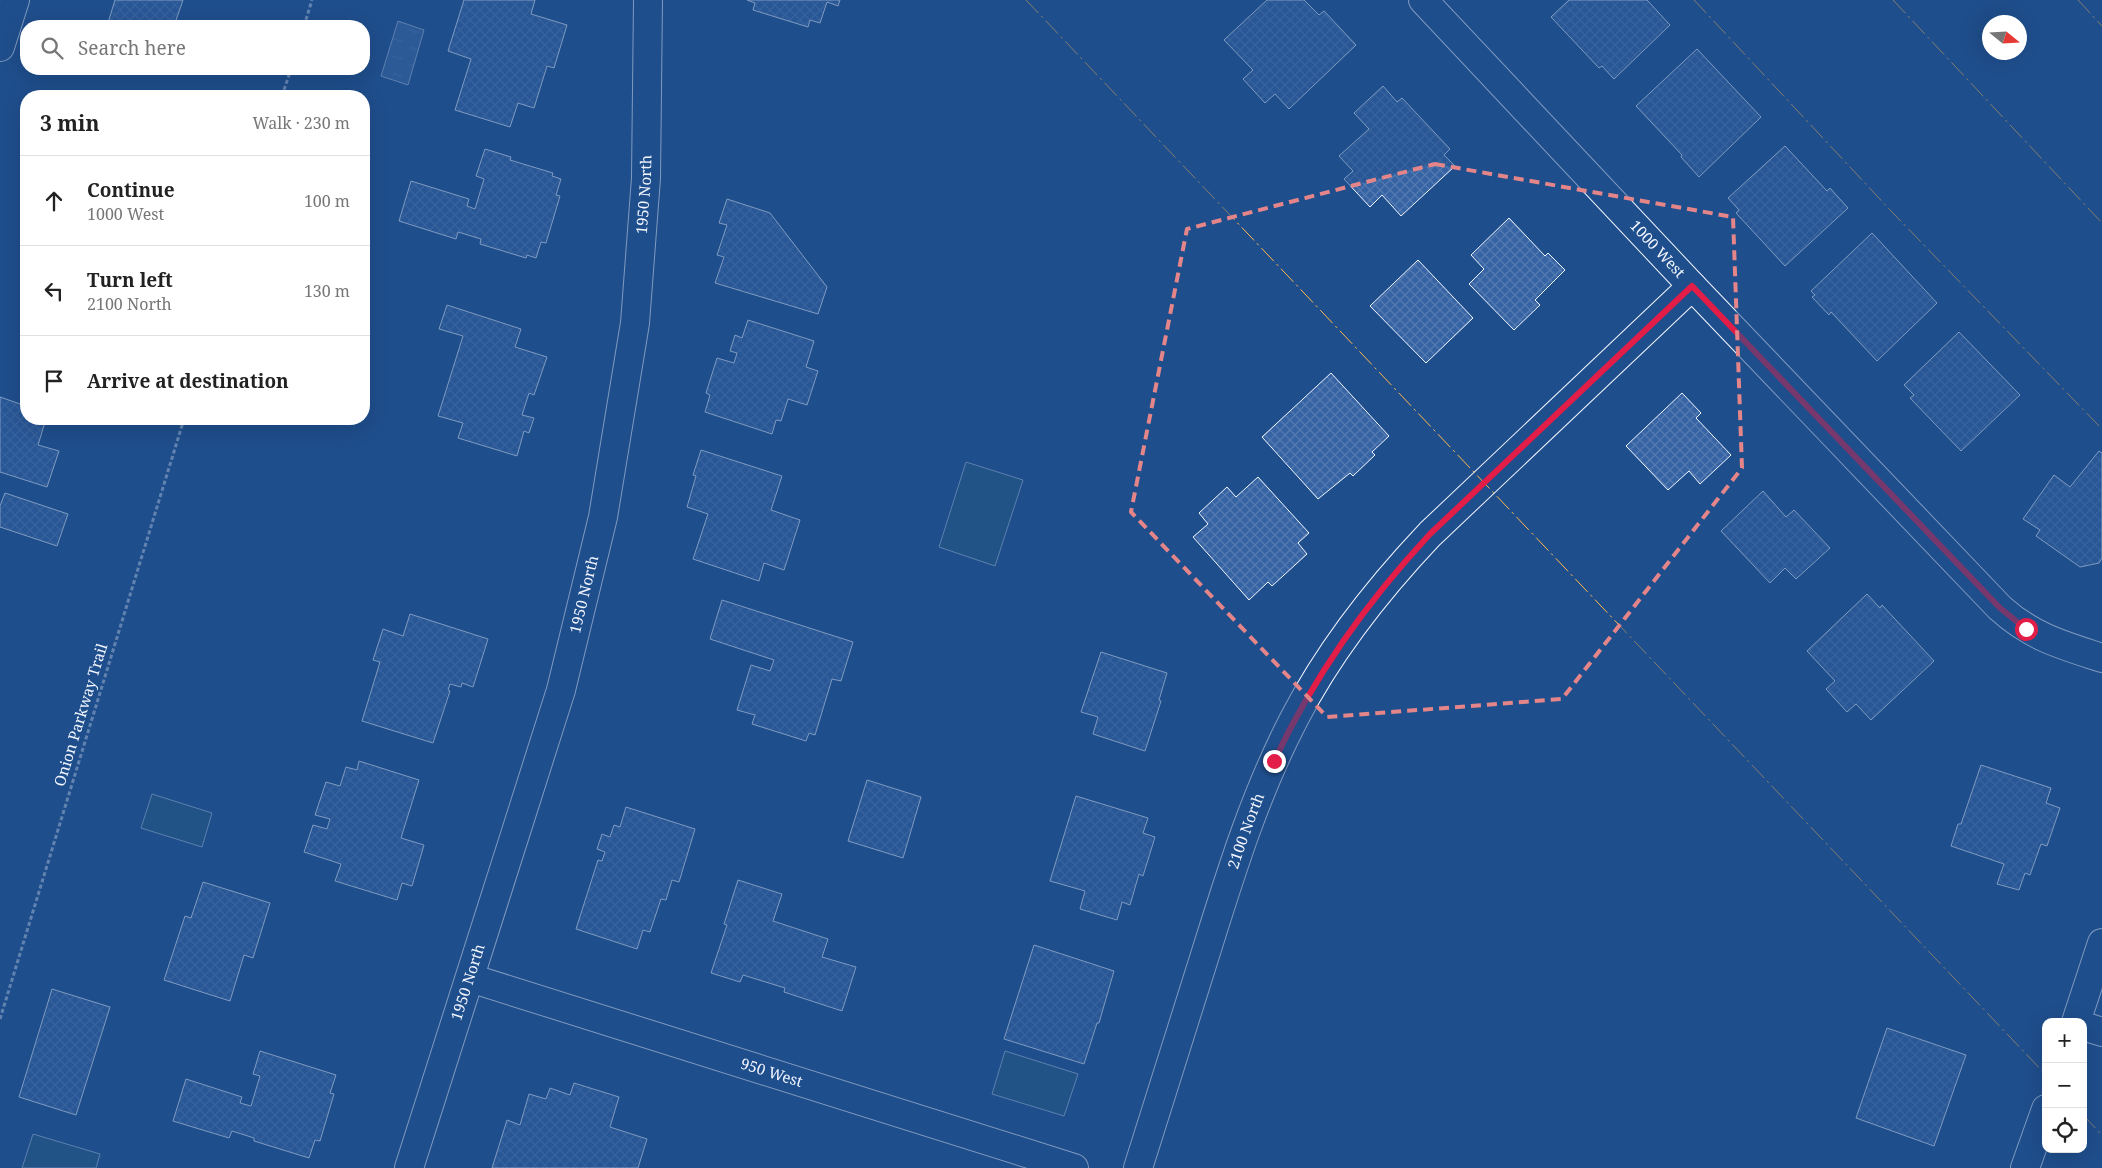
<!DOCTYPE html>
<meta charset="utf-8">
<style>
:root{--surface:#fff;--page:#f2f2f2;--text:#222;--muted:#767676;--line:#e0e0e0}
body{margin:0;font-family:"Noto Serif",serif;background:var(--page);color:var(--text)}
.controls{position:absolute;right:15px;bottom:15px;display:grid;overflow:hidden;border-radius:10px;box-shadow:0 5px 20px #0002}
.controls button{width:45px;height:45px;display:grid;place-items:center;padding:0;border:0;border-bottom:1px solid var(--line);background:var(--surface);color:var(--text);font:25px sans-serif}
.compass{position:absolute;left:1982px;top:15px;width:45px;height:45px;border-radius:50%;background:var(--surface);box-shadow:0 5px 20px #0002;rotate:108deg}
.stop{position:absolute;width:15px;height:15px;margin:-11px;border:4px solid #e11d48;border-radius:50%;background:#fff}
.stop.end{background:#e11d48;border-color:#fff;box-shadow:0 1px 5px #0008}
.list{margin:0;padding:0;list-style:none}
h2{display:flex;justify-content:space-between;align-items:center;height:65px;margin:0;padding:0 20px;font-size:21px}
h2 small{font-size:16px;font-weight:400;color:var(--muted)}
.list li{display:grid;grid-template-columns:32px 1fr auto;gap:15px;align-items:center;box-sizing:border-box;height:90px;padding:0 20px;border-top:1px solid var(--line)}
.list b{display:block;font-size:19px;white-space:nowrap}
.list p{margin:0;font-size:16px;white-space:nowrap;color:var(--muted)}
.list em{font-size:16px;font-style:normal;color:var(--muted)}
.icon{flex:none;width:28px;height:28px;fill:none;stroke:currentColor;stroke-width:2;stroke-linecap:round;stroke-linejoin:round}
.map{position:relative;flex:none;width:2102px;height:1168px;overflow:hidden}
.search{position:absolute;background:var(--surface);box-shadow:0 5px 20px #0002;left:20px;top:20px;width:350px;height:55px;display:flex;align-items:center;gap:12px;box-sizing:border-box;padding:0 18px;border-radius:20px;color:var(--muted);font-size:19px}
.panel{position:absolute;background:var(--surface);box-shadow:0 5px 20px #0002;left:20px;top:90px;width:350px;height:335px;border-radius:20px}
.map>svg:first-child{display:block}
.green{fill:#245a82;stroke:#a8bbd7}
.water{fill:url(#water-ripples);stroke:#a8bbd7}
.building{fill:url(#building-cross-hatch);stroke:#f2f6ff}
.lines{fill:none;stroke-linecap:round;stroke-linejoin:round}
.minor-casing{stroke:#f2f6ff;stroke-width:30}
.path{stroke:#b3c4dc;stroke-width:3;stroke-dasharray:4 2.5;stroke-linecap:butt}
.minor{stroke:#1f4e8c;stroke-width:28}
.power{stroke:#ffb74d;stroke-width:1;stroke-dasharray:18 4 2.5 4;stroke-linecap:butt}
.route{stroke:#e11d48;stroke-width:6}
.marked{fill:none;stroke:#e38589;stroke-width:4;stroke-dasharray:10 6;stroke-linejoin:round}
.labels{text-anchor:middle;stroke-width:4;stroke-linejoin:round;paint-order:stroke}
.street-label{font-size:15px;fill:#f2f6ff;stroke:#1f4e8c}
</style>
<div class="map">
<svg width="2102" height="1168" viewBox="0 0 2102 1168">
<defs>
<pattern id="water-ripples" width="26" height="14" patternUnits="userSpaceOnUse" patternTransform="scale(1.25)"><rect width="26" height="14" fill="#3b69a3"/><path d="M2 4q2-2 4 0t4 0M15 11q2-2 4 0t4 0" fill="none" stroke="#587fb1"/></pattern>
<pattern id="building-cross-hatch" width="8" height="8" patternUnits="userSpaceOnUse" patternTransform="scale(1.25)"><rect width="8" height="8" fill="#3563a3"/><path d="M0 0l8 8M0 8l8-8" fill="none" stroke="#537ab1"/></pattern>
</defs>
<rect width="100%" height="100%" fill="#1f4e8c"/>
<path class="green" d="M966,462L1023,480L995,566L939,547Z
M152,794L212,813L202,847L141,828Z
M1005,1051L1078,1074L1064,1116L992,1094Z
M33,1134L100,1154L96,1168H22Z"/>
<path class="water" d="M398,21L424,30L408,85L381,76Z"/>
<path class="building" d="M115,0H183L174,26H107Z
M464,0H535L531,14L567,25L554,68L547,66L534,108L518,103L510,127L455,110L471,59L448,51Z
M747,0H840L838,6L827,2L820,23L810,20L808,27L753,10L755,3Z
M1267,0H1304L1319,15L1324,11L1356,45L1289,109L1275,94L1265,103L1243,79L1253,70L1224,40Z
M1569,0H1647L1670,25L1614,79L1602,66L1599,68L1551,17Z
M1697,49L1761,117L1699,177L1681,157L1682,155L1636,106Z
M1383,86L1397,102L1402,98L1450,149L1444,155L1455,166L1401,216L1382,195L1370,207L1344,179L1353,171L1339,156L1369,129L1354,113Z
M1785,146L1827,191L1830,188L1848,208L1785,266L1736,213L1739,210L1728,198Z
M485,149L511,157L510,160L553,173L552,176L561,179L556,195L560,196L546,243L541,242L536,258L527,255L526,258L480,244L481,239L458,232L456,239L399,221L411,181L469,199L467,206L475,209L484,179L476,176Z
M727,199L770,213L827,287L818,314L715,283L724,257L717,255L727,225L719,223Z
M1509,218L1545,256L1548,253L1565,270L1535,300L1540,305L1514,330L1469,284L1484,269L1471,255Z
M1872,233L1937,303L1877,361L1831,312L1829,315L1812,297L1815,295L1811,291Z
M1418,260L1473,318L1426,363L1370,306Z
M447,305L521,329L515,347L547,357L534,395L529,393L522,415L534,418L529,433L524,431L517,456L458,438L463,423L438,416L463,336L439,329Z
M748,320L814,341L806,367L818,371L807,405L788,399L781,421L776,420L772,434L705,412L710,395L706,393L717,358L734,363L737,353L730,351L735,335L742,338Z
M1959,332L2020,395L1961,451L1910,398L1914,395L1904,385Z
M1331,373L1389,436L1372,452L1375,455L1353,476L1350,473L1318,499L1262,437Z
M1682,393L1701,413L1696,418L1731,455L1700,484L1689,471L1668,490L1626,446Z
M0,397L26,406V419H46L38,445L59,451L47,487L0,472Z
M701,450L782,476L771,510L800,520L784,570L764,563L759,581L693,559L708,514L687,507L696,476L693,475Z
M2099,451L2102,453V558L2099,563L2080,567L2036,536L2040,530L2023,519L2054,475L2070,487Z
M1258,477L1309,533L1298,543L1307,554L1272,586L1268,582L1249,600L1193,537L1208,524L1199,513L1227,487L1236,497Z
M1763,491L1786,517L1794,510L1830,548L1796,579L1785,568L1770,583L1721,531Z
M5,493L68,514L57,546L0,527V506Z
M1867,594L1880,608L1882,605L1934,661L1871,720L1856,704L1847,712L1826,689L1835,681L1807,651Z
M722,600L853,642L841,681L832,679L815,735L809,733L806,741L752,724L755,715L737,710L751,665L770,671L774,660L710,639Z
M410,614L488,639L473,687L462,683L461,687L450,684L448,690L450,691L433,743L362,721L380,662L373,660L383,629L403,636Z
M1101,652L1167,673L1159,700L1161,701L1145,751L1093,734L1098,717L1081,712Z
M359,761L419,780L401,838L424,845L412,886L402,883L397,900L335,881L341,864L304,852L313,825L327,829L330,819L315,815L326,782L340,786L346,767L357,770Z
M1981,765L2051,788L2046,803L2060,808L2047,846L2041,844L2030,875L2025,873L2019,890L1997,884L2004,864L1951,846L1958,824H1961Z
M867,780L921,797L903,858L848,841Z
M1076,796L1148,818L1143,833L1155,837L1143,876L1139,874L1130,905L1122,902L1117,920L1080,909L1085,891L1050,881Z
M626,807L695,829L679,882L672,880L666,900L661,899L650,932L643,930L637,949L576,929L598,860L602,861L605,852L597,849L602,834L610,837L614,825L620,827Z
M738,880L782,894L773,921L828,939L822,957L856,967L842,1011L784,992L785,988L743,975L740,982L711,973L727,925L724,924Z
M203,882L270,903L253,958L244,955L230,1001L164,980L185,916L191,918Z
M1034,945L1114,971L1099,1023H1097L1084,1064L1004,1039Z
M52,989L110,1007L76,1115L19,1097Z
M1887,1028L1966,1055L1934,1146L1856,1118Z
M260,1051L336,1075L330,1093L334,1094L320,1141L315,1140L309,1158L254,1141V1138L232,1131L229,1138L173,1121L186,1079L242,1097L240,1103L251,1106L260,1076L253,1074Z
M574,1083L619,1097L610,1127L647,1139L638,1168H492L507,1120L520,1125L529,1094L546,1099L550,1088L570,1095Z"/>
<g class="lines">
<g class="minor-casing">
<g id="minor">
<path id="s1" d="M1423,0L1692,286L2000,608C2032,637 2062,645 2102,658"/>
<path d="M0,47L15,0"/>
<path id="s2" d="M470,978L1074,1168"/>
<path d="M2076,1022L2102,943"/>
<path d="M2083,1026L2102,1032"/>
<path id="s3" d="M409,1168L561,690L603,517L635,323L646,178L648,0"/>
<path id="s4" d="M1138,1168C1161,1096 1183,1024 1206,952C1231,872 1255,794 1294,719C1329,651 1377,590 1430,534L1692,286"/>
<path d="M2025,1168L2046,1109"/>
</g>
</g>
<path class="path" d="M304,26L312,0
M282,96L291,69
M0,1019L184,419"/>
<use href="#minor" class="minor"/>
<path class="power" d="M1026,0L2046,1075
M1694,0L1892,212L2102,429
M1893,0L2102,223
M2078,0L2102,26
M2083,1115L2102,1135"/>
</g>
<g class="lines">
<path class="route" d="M1274,761C1315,675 1365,604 1430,534L1692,286L2000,608L2026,629"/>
</g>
<path d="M0 0H2102V1168H0ZM1435,164L1733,217L1742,468L1562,699L1327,717L1131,512L1187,229Z" fill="#1f4e8c" fill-opacity=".55" fill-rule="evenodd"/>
<path class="marked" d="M1435,164L1733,217L1742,468L1562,699L1327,717L1131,512L1187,229Z"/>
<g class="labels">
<g class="street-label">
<text dy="5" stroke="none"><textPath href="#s3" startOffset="1005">1950 North</textPath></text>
<text dy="5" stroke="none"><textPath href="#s1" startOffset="342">1000 West</textPath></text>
<text dy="5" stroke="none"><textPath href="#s3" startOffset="600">1950 North</textPath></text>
<text transform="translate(81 715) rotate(-73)" y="5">Onion Parkway Trail</text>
<text dy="5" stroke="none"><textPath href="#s4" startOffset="354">2100 North</textPath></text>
<text dy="5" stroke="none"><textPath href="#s3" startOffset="195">1950 North</textPath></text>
<text dy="5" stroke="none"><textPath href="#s2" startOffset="316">950 West</textPath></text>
</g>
</g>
</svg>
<div class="controls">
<button>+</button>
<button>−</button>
<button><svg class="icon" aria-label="locate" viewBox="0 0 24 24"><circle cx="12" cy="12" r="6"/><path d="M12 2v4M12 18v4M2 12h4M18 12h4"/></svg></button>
</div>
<svg class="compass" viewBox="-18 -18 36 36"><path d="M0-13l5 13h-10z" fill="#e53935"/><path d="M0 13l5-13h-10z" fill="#767676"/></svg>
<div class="stop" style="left:2026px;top:629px"></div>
<div class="stop end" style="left:1274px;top:761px"></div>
<div class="search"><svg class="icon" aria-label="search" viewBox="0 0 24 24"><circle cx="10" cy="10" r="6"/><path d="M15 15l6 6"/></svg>Search here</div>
<section class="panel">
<h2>3 min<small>Walk · 230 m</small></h2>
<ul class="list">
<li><svg class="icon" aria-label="ahead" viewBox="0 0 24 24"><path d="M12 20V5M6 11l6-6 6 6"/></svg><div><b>Continue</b><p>1000 West</p></div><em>100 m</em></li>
<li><svg class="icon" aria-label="left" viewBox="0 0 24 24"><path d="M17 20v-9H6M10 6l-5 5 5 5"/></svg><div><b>Turn left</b><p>2100 North</p></div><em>130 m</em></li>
<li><svg class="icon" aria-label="arrive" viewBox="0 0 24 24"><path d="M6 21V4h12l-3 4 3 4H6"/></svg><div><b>Arrive at destination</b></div></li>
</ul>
</section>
</div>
